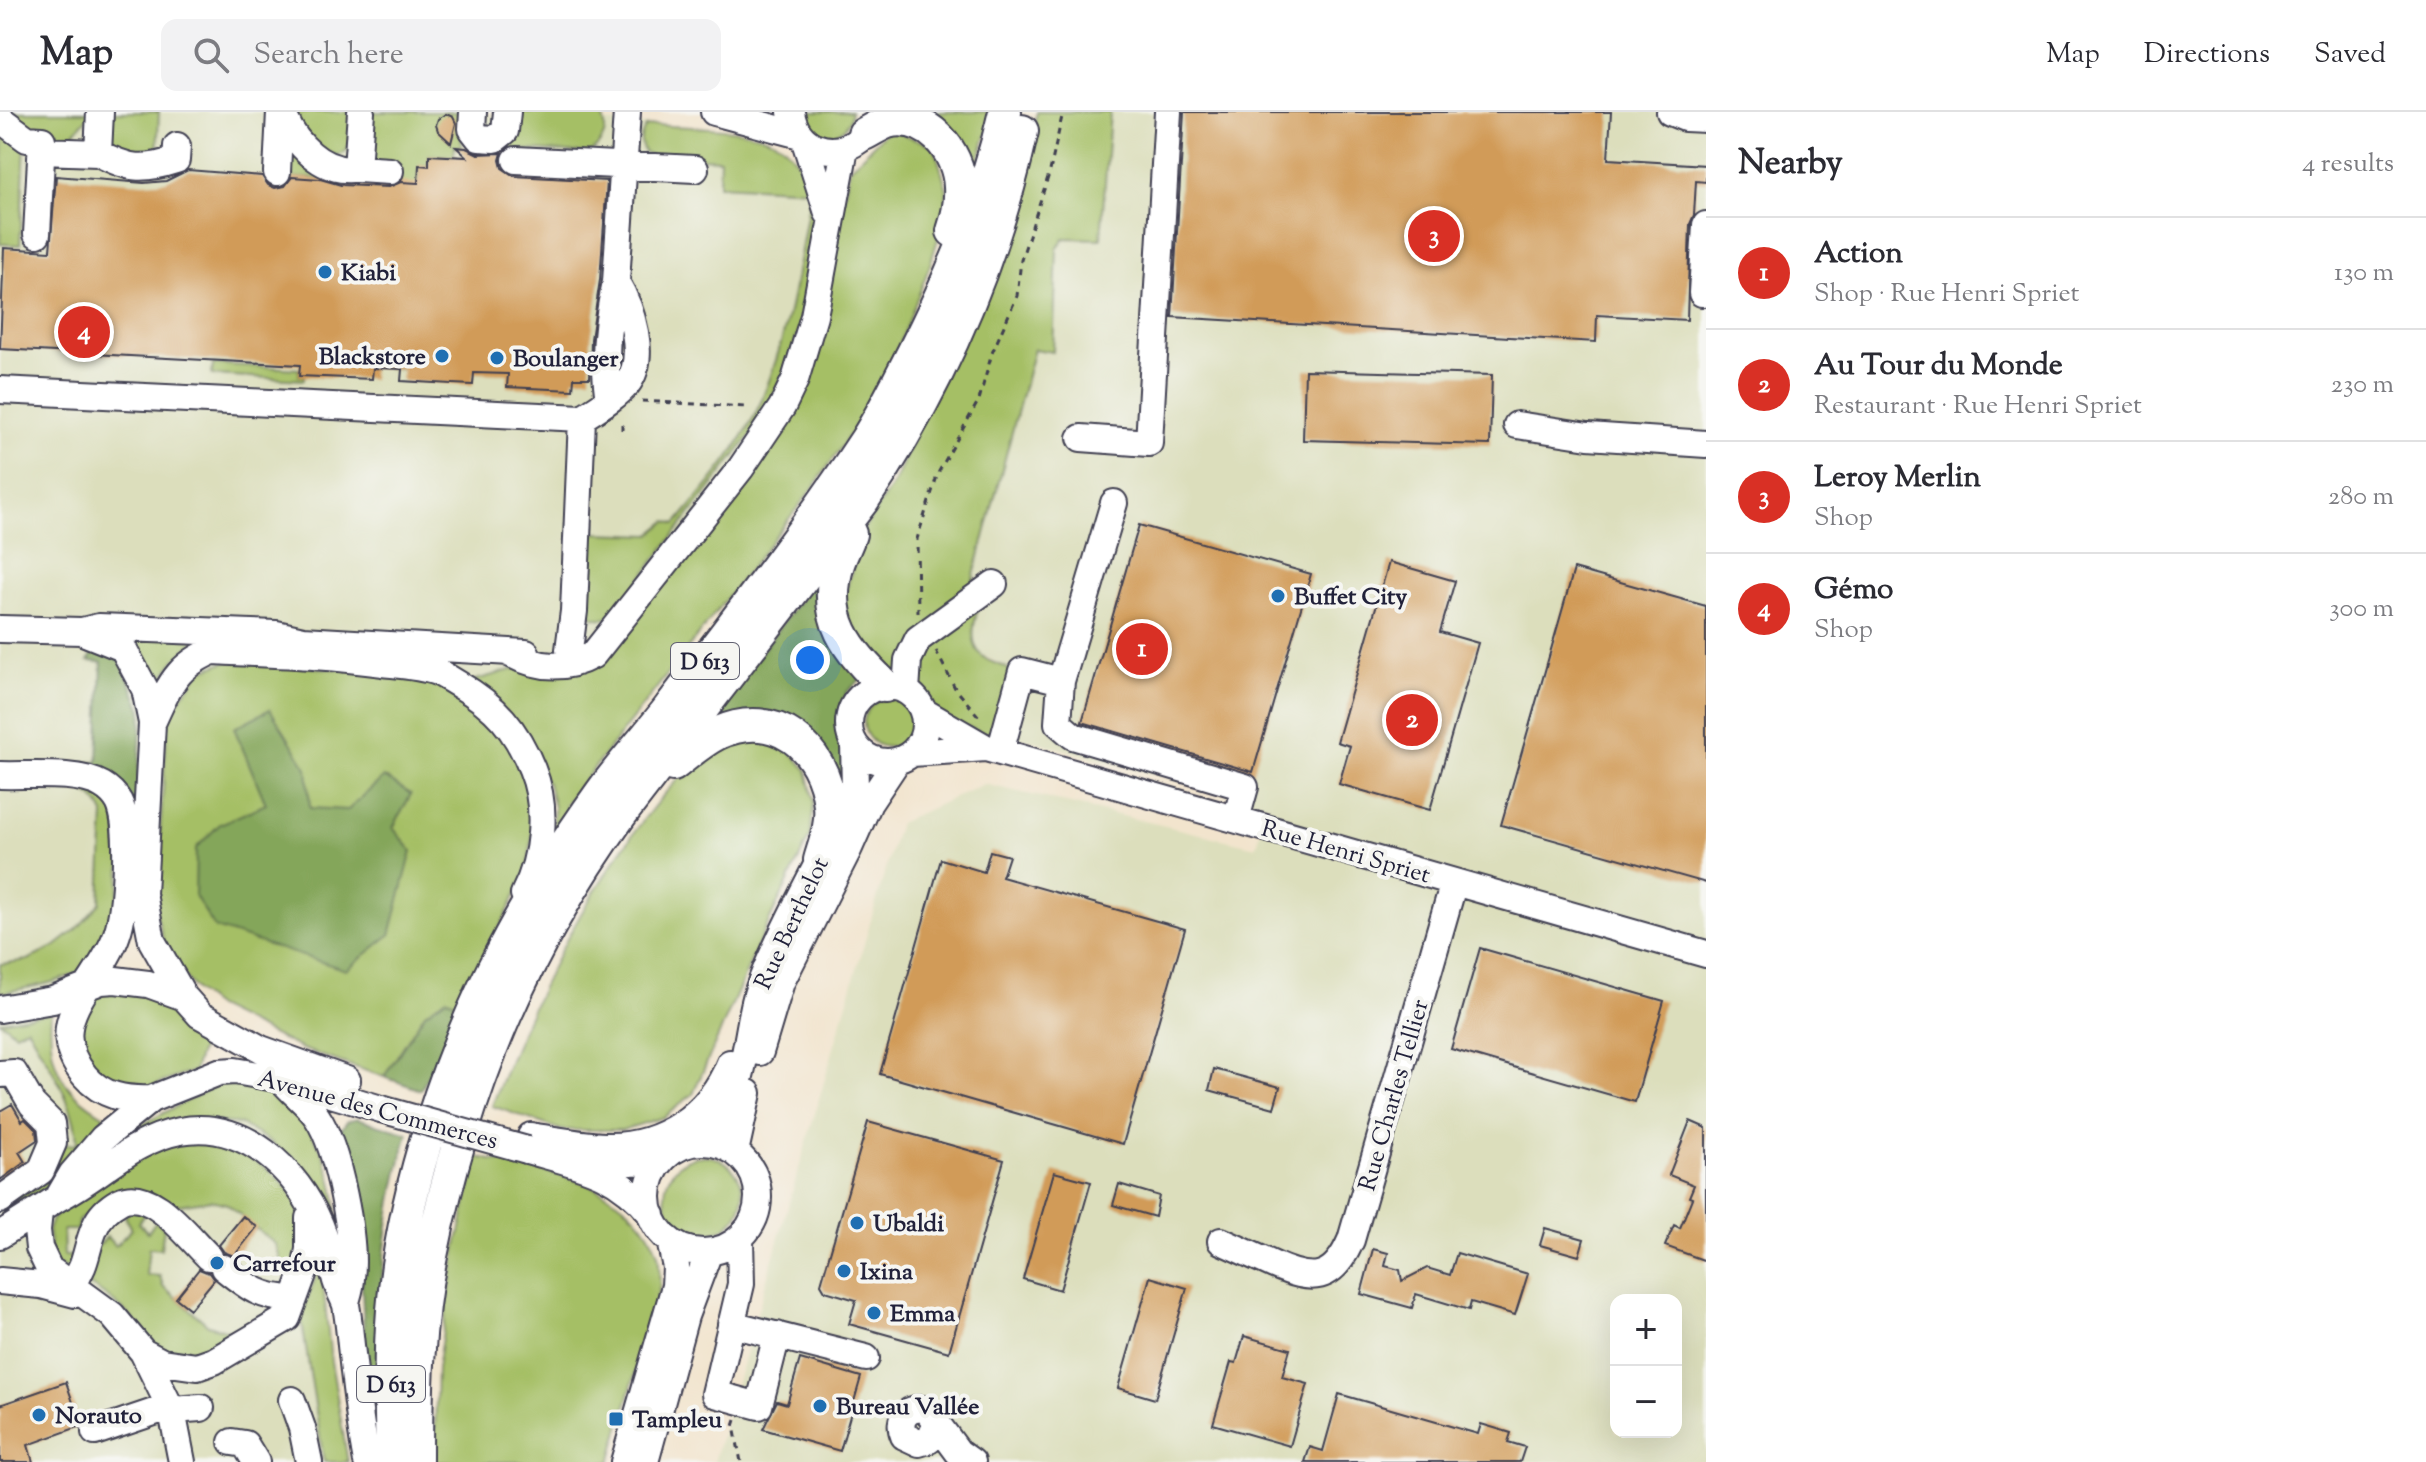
<!DOCTYPE html>
<meta charset="utf-8">
<style>
:root{--surface:#fff;--page:#f2f2f3;--text:#2b2b33;--muted:#7c7c81;--line:#e1e1e2;--accent:#d93025}
body{margin:0;font-family:"Sorts Mill Goudy",serif;background:var(--page);color:var(--text)}
.controls{position:absolute;right:24px;bottom:24px;display:grid;overflow:hidden;border-radius:16px;box-shadow:0 8px 32px #0002}
.controls button{width:72px;height:72px;display:grid;place-items:center;padding:0;border:0;border-bottom:2px solid var(--line);background:var(--surface);color:var(--text);font:40px sans-serif}
.you{position:absolute;left:810px;top:548px;width:28px;height:28px;margin:-20px;border:6px solid #fff;border-radius:50%;background:#1a73e8;box-shadow:0 0 0 12px #1a73e833}
.badge{display:grid;place-items:center;width:52px;height:52px;border-radius:50%;background:var(--accent);color:#fff;font-size:26px;font-weight:700}
.pin{position:absolute;translate:-50% -50%;border:4px solid #fff;box-shadow:0 2px 8px #0006}
.list{margin:0;padding:0;list-style:none}
h2{display:flex;justify-content:space-between;align-items:center;height:104px;margin:0;padding:0 32px;font-size:34px}
h2 small{font-size:26px;font-weight:400;color:var(--muted)}
.list li{display:grid;grid-template-columns:52px 1fr auto;gap:24px;align-items:center;box-sizing:border-box;height:112px;padding:0 32px;border-top:2px solid var(--line)}
.list b{display:block;font-size:30px;white-space:nowrap}
.list p{margin:0;font-size:26px;white-space:nowrap;color:var(--muted)}
.list em{font-size:26px;font-style:normal;color:var(--muted)}
.icon{flex:none;width:44px;height:44px;fill:none;stroke:currentColor;stroke-width:2;stroke-linecap:round;stroke-linejoin:round}
.map{position:relative;flex:none;width:1706px;height:1350px;overflow:hidden}
header{display:flex;align-items:center;gap:48px;box-sizing:border-box;height:112px;padding:0 40px;background:var(--surface);border-bottom:2px solid var(--line)}
header strong{font-size:38px}
nav{display:flex;gap:44px;margin-inline-start:auto;font-size:28px}
.search{width:560px;height:72px;background:var(--page);display:flex;align-items:center;gap:20px;box-sizing:border-box;padding:0 28px;border-radius:16px;color:var(--muted);font-size:30px}
main{display:flex}
aside{flex:1;background:var(--surface)}
.map>svg:first-child{display:block}
.built{fill:#dcdebc;fill-rule:evenodd}
.green{fill:#a5bf65;stroke:#647050;stroke-width:2}
.forest{fill:#84a65a;stroke:#53644a;stroke-width:2}
.building{fill:#d19b59}
.lines{fill:none;stroke-linecap:round;stroke-linejoin:round}
.minor-casing{stroke:#413f51;stroke-width:30}
.major-casing{stroke:#413f51;stroke-width:36}
.path{stroke:#413f51;stroke-width:3;stroke-dasharray:6 6;stroke-linecap:butt}
.minor{stroke:#fff;stroke-width:26}
.major{stroke:#fff;stroke-width:32}
.minor-bridge-casing{stroke:#413f51;stroke-width:30;stroke-linecap:butt}
.minor-bridge{stroke:#fff;stroke-width:26}
.poi-dot{fill:#1f6fb2;stroke:#f6f6f2;stroke-width:3}
.labels{text-anchor:middle;stroke-width:8;stroke-linejoin:round;paint-order:stroke}
.shield{fill:#f6f6f2;stroke:#626272;stroke-width:2}
.shield-label{font-size:22px;font-weight:bold;fill:#22223b}
.poi-label{font-size:24px;font-weight:bold;fill:#22223b;stroke:#f6f6f2;text-anchor:start}
.street-label{font-size:24px;fill:#22223b;stroke:#f6f6f2}
</style>
<header>
<strong>Map</strong>
<div class="search"><svg class="icon" aria-label="search" viewBox="0 0 24 24"><circle cx="10" cy="10" r="6"/><path d="M15 15l6 6"/></svg>Search here</div>
<nav><a>Map</a><a>Directions</a><a>Saved</a></nav>
</header>
<main>
<div class="map">
<svg width="1706" height="1350" viewBox="0 0 1706 1350">
<rect width="100%" height="100%" fill="#f6f6f2"/>
<filter id="ink" filterUnits="userSpaceOnUse"><feTurbulence type="fractalNoise" baseFrequency=".0125" numOctaves="2"/><feDisplacementMap in="SourceGraphic" scale="16" xChannelSelector="R" yChannelSelector="G"/><feConvolveMatrix kernelMatrix="1 2 1 2 8 2 1 2 1" color-interpolation-filters="sRGB"/></filter>
<filter id="wash" filterUnits="userSpaceOnUse"><feTurbulence type="fractalNoise" baseFrequency=".006" numOctaves="4" result="noise"/><feDisplacementMap in="SourceGraphic" scale="32" xChannelSelector="R" yChannelSelector="G"/><feGaussianBlur stdDeviation="1.8" result="paint"/><feColorMatrix in="noise" values="0 0 0 0 0 0 0 0 0 0 0 0 0 0 0 0 0 1.4 0 .05"/><feComposite in="paint" operator="in"/></filter>
<g filter="url(#wash)">
<rect width="100%" height="100%" fill="#f2e4cd"/>
<path class="built" d="M0,0H456L760,21L783,33L815,70L804,271L617,534L155,797L111,819L88,854L66,865L51,900L49,928L60,963L68,977L82,990L129,1024L206,1009L240,1012L271,1030L300,1055L319,1083L321,1151L301,1204L324,1350H0Z
M1110,0H1706V1350H714L899,711L984,672L1256,735L1269,694L997,619L1008,555L981,543L975,536L972,525L985,471L973,468L1034,236L1053,240L1057,137L1064,126L1101,127ZM1616,1188H1676V1320H1616Z"/>
<path class="green" d="M5,0H92L74,21C36,25 35,24 5,0Z
M106,0H159L157,47L118,41L107,28Z
M288,0H353C352,9 354,24 350,32C336,66 299,12 288,0Z
M369,0H463L461,34H455L454,44L429,43V53L419,54L409,257L386,256L395,70L283,65L285,25L330,62L366,45Z
M511,0H599C611,15 604,32 588,41L508,37Z
M805,0H851V1C847,31 808,30 805,0Z
M926,0H994L974,61Z
M1037,0H1110L1101,127L1064,126L1057,137L1053,240L1034,237L973,467L986,471C980,493 961,531 986,547C995,553 1006,552 1012,561L997,619L984,621L942,606L917,568L890,561L847,510L843,490L863,418L896,367L1013,90Z
M655,13C690,16 753,14 781,32C788,37 813,66 815,74C831,144 791,259 754,319L611,505C598,509 585,505 582,490C578,474 584,427 585,408H595V421L650,423L667,409L676,412C706,375 740,337 760,292C789,224 799,150 811,78L719,73L720,47L653,44L644,40C640,30 639,25 646,15Z
M889,17L934,34L947,77L945,104L930,153L902,226L868,296L813,376L565,693L574,702L552,738L554,696L548,672L472,569L518,556L568,560L804,271L850,56Z
M4,19L25,31L20,133L0,132Z
M213,252L299,257V264H304V268L212,263Z
M111,521L197,527L174,549L157,575C145,545 138,537 111,521Z
M227,549L425,564L471,586L520,639L535,707L527,760L462,893L425,901L384,965L302,937L216,895L196,879L167,841L155,797L168,605L200,559Z
M864 611a24 24 0 1 1 48 0a24 24 0 1 1-48 0Z
M748,623L789,638L807,658L814,690L810,724L763,822L693,982L664,1005L622,1018H561L492,994C526,902 567,815 624,735C649,699 677,662 714,637C724,631 737,628 748,623Z
M65,674C82,674 98,677 109,692C133,724 119,827 88,854C69,870 25,876 0,881V852L28,848L54,835L77,817L100,791L104,702C95,683 86,679 66,677Z
M109,877L155,886L172,899L187,916L204,928L194,959L141,978L113,973L91,958L78,934L80,909L90,889Z
M51,900C47,952 60,978 105,1004C77,1043 53,1077 11,1101L4,1099L65,1032L77,1033C77,990 47,952 27,915L15,921L0,909Z
M219,972C229,972 241,971 250,973C294,983 324,1031 333,1073C338,1094 337,1118 340,1140L319,1083L300,1055L271,1030L240,1012L206,1009L105,1039L146,1010Z
M213,1029C248,1041 296,1067 301,1108C303,1126 298,1147 296,1164L278,1160L280,1145L275,1132L227,1092L211,1088L173,1094L113,1082L78,1109L77,1118H63L64,1144H77L74,1158L53,1153L48,1118L52,1107L107,1063L168,1030Z
M665 1083a39 39 0 1 1 78 0a39 39 0 1 1-78 0Z
M477,1045C542,1059 635,1068 658,1143C660,1153 659,1164 660,1174L610,1350H434L437,1256L457,1133Z
M127,1098L147,1100L138,1111L148,1120L156,1109L164,1116L161,1137L149,1136L146,1163L160,1164L163,1174L208,1213L225,1218L241,1217L277,1200L212,1243L158,1240C136,1206 117,1189 83,1169L97,1135L107,1125L115,1134L132,1117L125,1106Z
M321,1151L331,1249L348,1350H324L301,1204Z"/>
<path class="forest" d="M824,455L860,568L847,580L836,613L848,654L838,695L814,625L706,615Z
M102,538L121,549L142,598L136,697C125,673 114,662 88,657L85,650H98L102,550L88,549L94,540Z
M270,597L307,656L310,696L348,698L384,665L411,682L393,716L412,739L390,823L346,858L215,816L195,784L196,736L220,712L266,692L234,616Z
M446,886L462,893L421,978L384,965L425,901Z
M357,1006L408,1022C375,1131 378,1237 379,1350L364,1221L358,1079L339,1020L347,1009Z"/>
<g id="blocks">
<path class="building" d="M1184,0H1611L1608,47L1706,53V70L1696,69L1694,103L1690,112L1687,208L1597,203L1596,230L1172,205Z
M446,2L453,5L456,11L451,31L438,19L436,13L438,7Z
M456,35L466,36L478,42L502,41L500,48L502,56L514,64L607,69L600,168L591,227L590,266H574L573,278L507,275L508,262L474,261L473,273L452,272L401,269L402,257L373,256L372,267L299,264L300,253L0,237L4,136L50,139L56,64L144,71L166,69L188,58L262,64L268,73L275,76L285,74L292,65L320,67L341,73L389,75L401,70L418,71L419,53L429,54V43L467,45Z
M1305,258L1492,263L1490,333L1303,328Z
M1139,413L1311,462L1253,660L1082,610Z
M1389,450L1455,469L1440,520L1478,531L1430,698L1339,672L1350,634L1337,630Z
M1574,457L1706,494V771L1501,713Z
M990,739L1009,744L1002,765L1185,817L1123,1032L880,962L941,747L984,760Z
M1480,836L1664,889L1635,990L1451,937Z
M1214,957L1280,975L1274,996L1209,978Z
M12,992L22,1009L25,1007L36,1018L37,1028L19,1040L25,1050L0,1068V999Z
M1690,1009L1706,1016V1149L1665,1134L1674,1113L1680,1116L1692,1086L1689,1085L1694,1073L1669,1063Z
M868,1010L1004,1048L949,1240L849,1212L856,1188L825,1179L821,1172Z
M1054,1060L1091,1070L1060,1178L1023,1167Z
M1119,1072L1159,1084L1155,1105L1113,1093Z
M243,1104L257,1115L234,1144L224,1140L219,1133Z
M1545,1116L1584,1127L1579,1144L1540,1133Z
M1373,1137L1388,1141L1385,1154L1400,1158L1402,1169L1427,1156L1450,1163L1457,1141L1528,1162L1515,1203L1471,1190L1469,1198L1416,1182L1412,1196L1361,1182Z
M199,1157L209,1161L214,1168L190,1197L176,1186Z
M1150,1165L1187,1176L1155,1287L1118,1276Z
M1244,1224L1290,1237L1282,1265L1308,1272L1290,1334L1213,1312L1231,1250L1236,1251Z
M800,1247L861,1265L840,1339L763,1317L777,1289L787,1292Z
M66,1270L81,1314L28,1333L33,1350H0V1293Z
M1339,1282L1478,1322L1481,1312L1511,1321L1508,1330L1525,1335L1520,1350H1305L1310,1335L1323,1339Z"/>
</g>
</g>
<g filter="url(#ink)">
<use href="#blocks" fill-opacity="0" stroke="#413f51" stroke-width="2"/>
<g class="lines">
<g class="minor-casing">
<path id="minor" d="M283,0C289,23 312,50 337,56C343,58 351,57 357,57L361,0
M473,0L472,17L479,26L495,27L505,19L507,0
M714,0L800,23
M791,0C796,35 831,49 859,28
M1670,0L1685,6L1706,7
M0,7L27,27L42,28L37,122
M805,29L828,101
M41,39L98,41L100,0
M98,41C129,57 142,59 176,48L177,34
M516,48L695,57
M357,57L390,59
M277,60L280,0
M1706,113L1702,181H1706
M0,278L582,306C597,296 615,286 627,272C648,245 631,195 616,170L627,0
M609,287C602,248 607,209 616,170
M1517,313L1588,324L1706,332
M1081,326L1149,331L1168,0
M1114,391L1061,569L1058,611L1073,624L1245,675L1236,707
M0,517L82,519L99,515L276,522L303,528L526,541
M83,520L123,536L145,577L152,611L143,782L152,829L184,885
M569,538L574,499L582,306
M211,539C268,542 326,543 382,551C400,553 420,554 437,560C444,563 451,568 458,572C496,594 516,617 532,657C548,696 543,745 524,782
M509,541C537,556 564,559 593,543L741,356L782,295L795,268L814,204L845,36
M849 612a38 38 0 1 1 76 0a38 38 0 1 1-76 0Z
M906,579L908,548L918,527L994,472
M924,600L986,636L1706,842
M152,611C171,569 179,549 226,534
M1000,640L1022,559L1061,569
M912,641L986,636
M0,663C29,664 78,659 102,673C109,677 115,683 119,690C131,714 126,796 117,822C101,871 39,909 85,964C103,985 126,988 151,987
M0,897L53,888L101,869L115,868L148,872L184,885L200,903L261,937L347,968
M760,940L781,870L849,736L869,691L897,649
M0,962L14,961L32,992L51,1011L53,1031L41,1059L0,1088
M283,969C294,982 308,992 317,1005C338,1036 356,1129 351,1166C351,1174 348,1183 346,1190
M531,1024C555,1028 580,1033 605,1034C661,1036 710,1002 730,951
M700,1030C743,1001 744,936 755,890C760,868 771,847 780,827C802,780 827,735 851,689L855,678L854,631
M648 1085a55 55 0 1 1 110 0a55 55 0 1 1-110 0Z
M527,1038C579,1053 616,1058 652,1103
M735,1040L748,981
M592,1044C621,1053 641,1052 670,1041
M58,1086C100,1065 132,1028 180,1019C243,1007 297,1057 320,1113C327,1130 329,1147 335,1165C337,1175 343,1184 346,1193C349,1209 350,1226 352,1242C356,1278 360,1314 367,1350
M39,1100L37,1118L39,1136L49,1157L112,1203L143,1240L172,1299L182,1350
M0,1123L58,1086L72,1062L103,1026L151,987L219,960L235,959L281,967L381,997
M740,1126L741,1172L715,1282L759,1294L777,1223
M1221,1129C1239,1137 1256,1145 1274,1153C1312,1170 1333,1170 1351,1128L1454,770
M224,1156C249,1176 261,1186 294,1187
M0,1169L41,1173L75,1182
M72,1173C88,1151 85,1138 95,1115C100,1103 109,1095 120,1089C152,1074 188,1125 209,1145
M731,1212L866,1246
M143,1240L162,1250L197,1255L214,1249L287,1206L306,1154L309,1137V1106
M292,1288L302,1316L309,1350
M936,1313L929,1328L919,1331L904,1324C896,1306 909,1293 927,1298L958,1340L972,1350
M95,1320L157,1299L201,1296
M232,1330L245,1332L256,1350
M624,1350L675,1174L676,1155L670,1129
M645,1350L685,1204L709,1140"/>
</g>
<g class="major-casing">
<path id="major" d="M864,22C872,18 879,13 887,10C927,0 959,39 960,75C961,90 958,104 953,119
M850,422C847,432 841,442 838,452C821,507 848,538 885,574
M673,653C687,642 702,629 718,621C776,595 824,635 830,694C832,713 825,731 820,748
M392,1350C391,1299 389,1248 393,1198C402,1080 449,940 504,836C532,782 566,730 601,681C622,652 646,626 668,598C735,509 805,421 866,328C884,300 898,270 913,241C952,164 986,85 1005,0
M416,1350C416,1282 417,1212 431,1144C464,978 522,840 621,702L863,388C939,276 993,150 1022,19"/>
</g>
<path class="path" d="M642,289L746,295
M622,318V306
M918,501L917,427L938,361L979,288L992,241L1017,184L1021,148L1050,59L1063,0
M936,539L955,576L980,606
M736,1308L734,1314L741,1350"/>
<use href="#minor" class="minor"/>
<use href="#major" class="major"/>
<g class="minor-bridge-casing">
<path id="minor-bridge" d="M381,997L527,1038"/>
</g>
<use href="#minor-bridge" class="minor-bridge"/>
</g>
</g>
<g class="poi-dot">
<circle cx="325" cy="160" r="8"/>
<circle cx="442" cy="244" r="8"/>
<circle cx="497" cy="246" r="8"/>
<circle cx="1278" cy="484" r="8"/>
<circle cx="857" cy="1111" r="8"/>
<circle cx="217" cy="1151" r="8"/>
<circle cx="844" cy="1159" r="8"/>
<circle cx="874" cy="1201" r="8"/>
<circle cx="820" cy="1294" r="8"/>
<circle cx="39" cy="1303" r="8"/>
<rect x="608" y="1299" width="16" height="16" rx="4"/>
</g>
<g class="labels">
<g class="shield">
<rect x="671" y="531" width="68" height="36" rx="6"/>
<rect x="357" y="1254" width="68" height="36" rx="6"/>
</g>
<g class="shield-label">
<text x="705" y="557">D 613</text>
<text x="391" y="1280">D 613</text>
</g>
<g class="poi-label">
<text x="341" y="168">Kiabi</text>
<text x="426" y="252" text-anchor="end">Blackstore</text>
<text x="513" y="254">Boulanger</text>
<text x="1294" y="492">Buffet City</text>
<text x="873" y="1119">Ubaldi</text>
<text x="233" y="1159">Carrefour</text>
<text x="860" y="1167">Ixina</text>
<text x="890" y="1209">Emma</text>
<text x="836" y="1302">Bureau Vallée</text>
<text x="55" y="1311">Norauto</text>
<text x="632" y="1315">Tampleu</text>
</g>
<g class="street-label">
<text transform="translate(1346 739) rotate(16)" y="8">Rue Henri Spriet</text>
<text transform="translate(791 811) rotate(-65)" y="8">Rue Berthelot</text>
<text transform="translate(1393 983) rotate(-74)" y="8">Rue Charles Tellier</text>
<text transform="translate(378 997) rotate(15)" y="8">Avenue des Commerces</text>
</g>
</g>
</svg>
<div class="controls">
<button>+</button>
<button>−</button>
</div>
<div class="you"></div>
<div class="pin badge" style="left:1142px;top:537px">1</div>
<div class="pin badge" style="left:1412px;top:608px">2</div>
<div class="pin badge" style="left:1434px;top:124px">3</div>
<div class="pin badge" style="left:84px;top:220px">4</div>
</div>
<aside>
<h2>Nearby<small>4 results</small></h2>
<ul class="list">
<li><span class="badge">1</span><div><b>Action</b><p>Shop · Rue Henri Spriet</p></div><em>130 m</em></li>
<li><span class="badge">2</span><div><b>Au Tour du Monde</b><p>Restaurant · Rue Henri Spriet</p></div><em>230 m</em></li>
<li><span class="badge">3</span><div><b>Leroy Merlin</b><p>Shop</p></div><em>280 m</em></li>
<li><span class="badge">4</span><div><b>Gémo</b><p>Shop</p></div><em>300 m</em></li>
</ul>
</aside>
</main>
